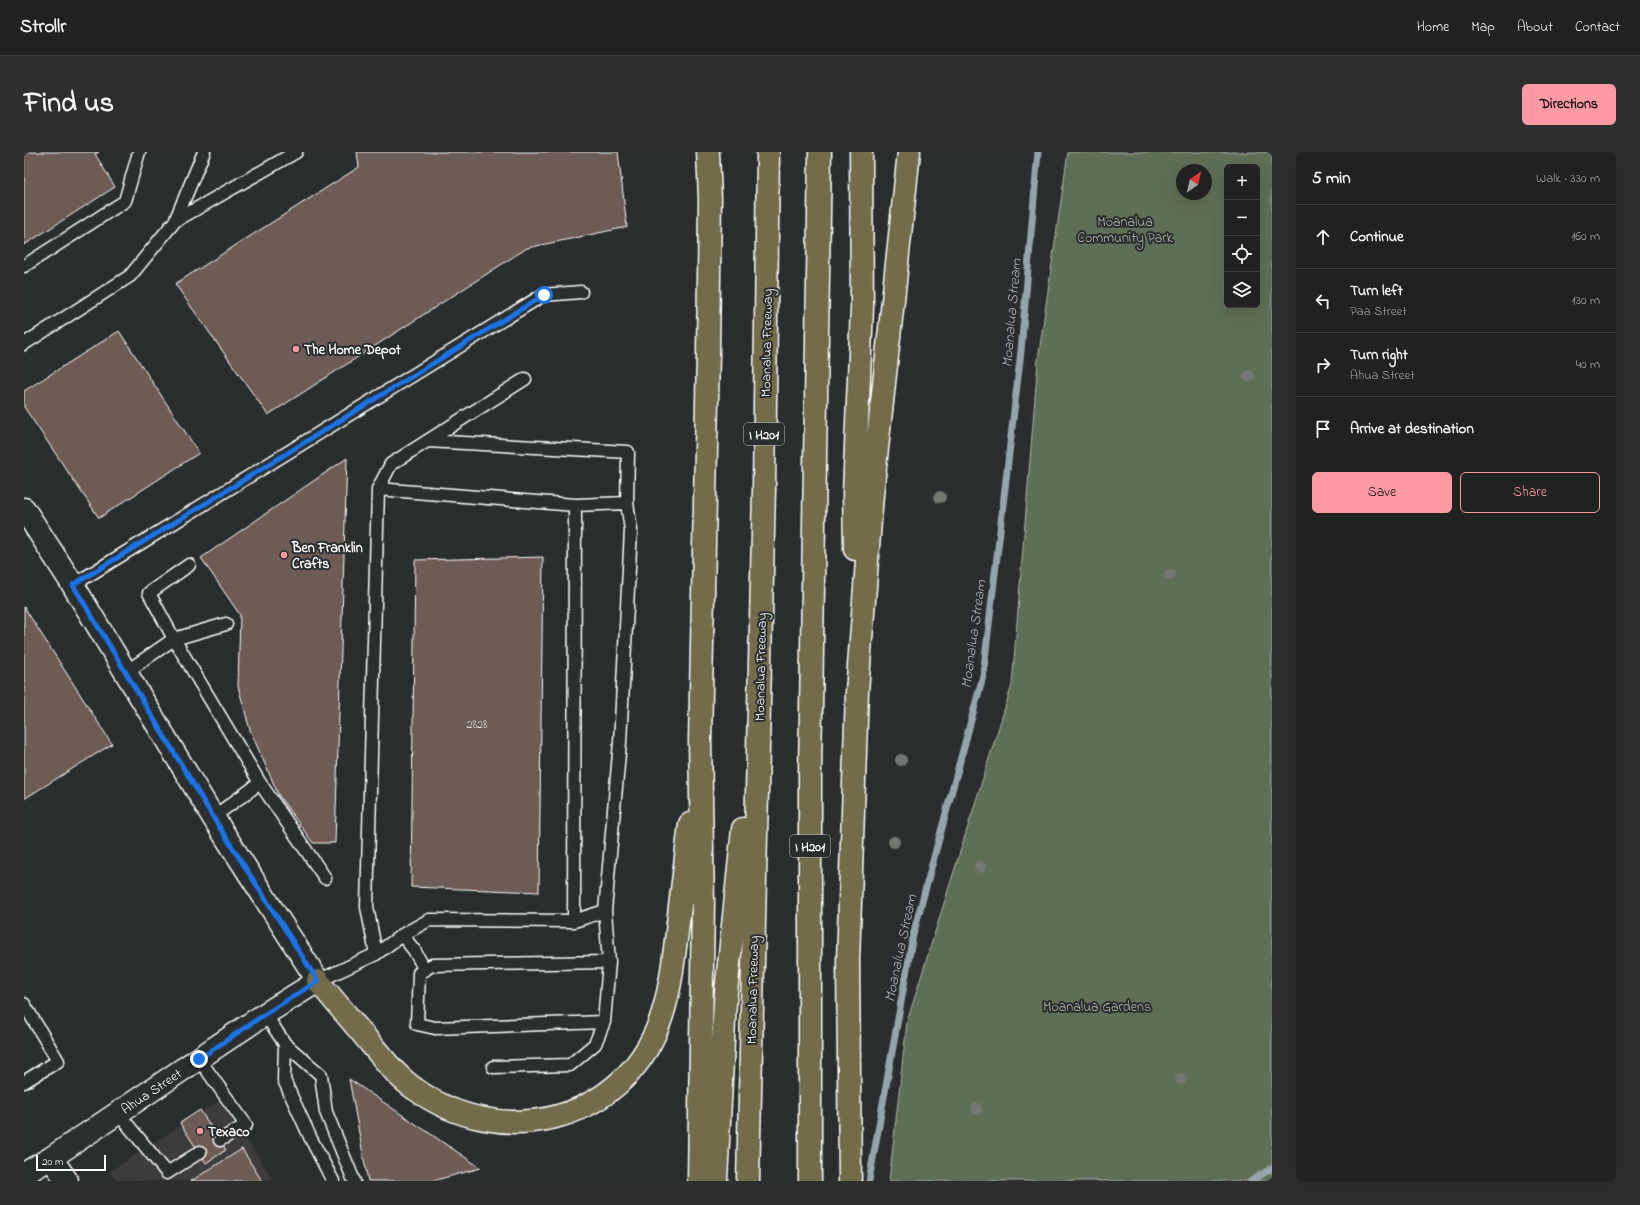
<!DOCTYPE html>
<meta charset="utf-8">
<style>
:root{--surface:#202222;--page:#2d2f2f;--text:#f1f3f6;--muted:#a2a4a5;--line:#3d3f40;--accent:#ff9aa2}
body{margin:0;font-family:"Indie Flower",sans-serif;background:var(--page);color:var(--text)}
.controls{position:absolute;right:12px;top:12px;display:grid;overflow:hidden;border-radius:6px;box-shadow:0 4px 16px #0002}
.controls button{width:36px;height:36px;display:grid;place-items:center;padding:0;border:0;border-bottom:1px solid var(--line);background:var(--surface);color:var(--text);font:20px sans-serif}
.compass{position:absolute;left:1152px;top:12px;width:36px;height:36px;border-radius:50%;background:var(--surface);box-shadow:0 4px 16px #0002;rotate:34deg}
.scale{position:absolute;left:12px;bottom:10px;width:70px;box-sizing:border-box;padding-left:4px;border:2px solid #fff;border-top:0;font-size:11px;line-height:14px;white-space:nowrap;color:#fff;-webkit-text-stroke:3px #2a2d2e;paint-order:stroke}
.stop{position:absolute;width:12px;height:12px;margin:-9px;border:3px solid #1a73e8;border-radius:50%;background:#fff}
.stop.end{background:#1a73e8;border-color:#fff;box-shadow:0 1px 4px #0008}
.list{margin:0;padding:0;list-style:none}
h2{display:flex;justify-content:space-between;align-items:center;height:52px;margin:0;padding:0 16px;font-size:17px}
h2 small{font-size:13px;font-weight:400;color:var(--muted)}
.list li{display:grid;grid-template-columns:26px 1fr auto;gap:12px;align-items:center;box-sizing:border-box;height:64px;padding:0 16px;border-top:1px solid var(--line)}
.list b{display:block;font-size:15px;white-space:nowrap}
.list p{margin:0;font-size:13px;white-space:nowrap;color:var(--muted)}
.list em{font-size:13px;font-style:normal;color:var(--muted)}
.actions{display:flex;gap:8px;padding:12px 16px}
.actions a{flex:1;padding:9px 0;border:1px solid var(--accent);border-radius:6px;text-align:center;font-size:14px;color:var(--accent)}
.actions .main{background:var(--accent);color:#111}
.icon{flex:none;width:22px;height:22px;fill:none;stroke:currentColor;stroke-width:2;stroke-linecap:round;stroke-linejoin:round}
.map{position:relative;flex:none;width:1248px;height:1029px;overflow:hidden;border-radius:6px}
header{display:flex;align-items:center;gap:24px;box-sizing:border-box;height:56px;padding:0 20px;background:var(--surface);border-bottom:1px solid var(--line)}
header strong{font-size:19px}
nav{display:flex;gap:22px;margin-inline-start:auto;font-size:14px}
.intro{display:flex;align-items:center;justify-content:space-between;box-sizing:border-box;height:96px;padding:0 24px}
h1{margin:0;font-size:28px}
.button{padding:10px 18px;border-radius:6px;background:var(--accent);color:#111;font-size:14px;font-weight:700}
main{display:flex;gap:24px;padding:0 24px}
aside{flex:1;background:var(--surface);border-radius:6px;box-shadow:0 4px 16px #0002}
.map>svg:first-child{display:block}
.built{fill:#3e3b3a}
.green{fill:#5e6e56;stroke:#aeb6aa;fill-rule:evenodd}
.lines{fill:none;stroke-linecap:round;stroke-linejoin:round}
.stream{stroke:#94a5a9;stroke-width:7}
.building{fill:#6d5c56;stroke:#fff}
.lane-casing{stroke:#fff;stroke-width:15}
.street-casing{stroke:#fff;stroke-width:25}
.secondary-casing{stroke:#fff;stroke-width:25}
.highway-casing{stroke:#fff;stroke-width:25}
.lane{stroke:#2a2d2e;stroke-width:12}
.street{stroke:#2a2d2e;stroke-width:22}
.secondary{stroke:#2a2d2e;stroke-width:22}
.highway{stroke:#726c4b;stroke-width:22}
.tree{fill:#737872}
.route{stroke:#1a73e8;stroke-width:5}
.poi-dot{fill:#ff9aa2;stroke:#2a2d2e;stroke-width:1.5}
.labels{text-anchor:middle;stroke-width:4;stroke-linejoin:round;paint-order:stroke}
.number-label{font-size:12px;fill:#dad6d5}
.shield{fill:#2a2d2e;stroke:#bfc0c0;stroke-width:1}
.shield-label{font-size:13px;font-weight:bold;fill:#fff}
.park-label{font-size:14px;fill:#aeb6aa;stroke:#2a2d2e}
.street-label{font-size:14px;fill:#fff;stroke:#2a2d2e}
.poi-label{font-size:14px;font-weight:bold;fill:#fff;stroke:#2a2d2e;text-anchor:start}
.water-label{font-size:15px;font-style:italic;fill:#a6b4b8;stroke:#2a2d2e}
</style>
<header>
<strong>Strollr</strong>
<nav><a>Home</a><a>Map</a><a>About</a><a>Contact</a></nav>
</header>
<div class="intro"><h1>Find us</h1><a class="button">Directions</a></div>
<main>
<div class="map">
<svg width="1248" height="1029" viewBox="0 0 1248 1029">
<rect width="100%" height="100%" fill="#2a2d2e"/>
<filter id="ink" filterUnits="userSpaceOnUse"><feTurbulence type="fractalNoise" baseFrequency=".025" numOctaves="2"/><feDisplacementMap in="SourceGraphic" scale="8" xChannelSelector="R" yChannelSelector="G"/><feConvolveMatrix kernelMatrix="1 2 1 2 8 2 1 2 1" color-interpolation-filters="sRGB"/></filter>
<g filter="url(#ink)">
<path class="built" d="M197,948L248,1026L243,1029H92L86,1019Z"/>
<path class="green" d="M1044,0H1248V1029H865L883,870L988,533L1014,208ZM1203,15H1233V153H1203ZM1158,18H1182V42H1158Z"/>
<g class="lines">
<path class="stream" d="M845,1029L889,783L959,524L997,199L1014,0
M1227,1029L1248,1016"/>
</g>
<path class="building" d="M0,0H75L71,2L91,35L0,93Z
M333,0H594L603,75L503,96L244,263L151,132L335,15Z
M95,179L175,301L75,366L0,255V239Z
M323,306L311,691H289L255,644L226,578L214,534L216,463L177,406Z
M519,405L515,740L387,735L391,408Z
M0,455L88,592L0,647Z
M325,927L457,1016L408,1029H344Z
M176,958L202,998L182,1011L156,971Z
M218,997L238,1029H167Z"/>
<g class="lines">
<g class="lane-casing">
<path id="lane" d="M151,69L272,0
M0,114L101,49L115,0
M0,192L106,124L151,69L180,0
M403,289L604,300L603,351
M354,337L551,353L603,351L607,378L596,590L581,759
M165,413L125,441L150,487L236,631L301,726
M49,433L519,143L557,140
M102,520L150,487L202,472
M189,665L236,631
M550,769L551,353
M378,783L390,798L401,818
M352,802L343,755L354,337L367,312L501,227
M294,829L352,802L378,783L405,768L550,769L581,759L585,810L580,870L571,892L546,913L469,915
M0,852L34,909L0,930
M241,862L261,892L297,923L302,960L330,1029
M580,870L411,876L393,872L395,821L408,813L585,810
M261,892L260,928L287,987L309,1029
M175,907L222,973L196,988
M94,961L143,1021L176,1000"/>
</g>
<g class="street-casing">
<path id="street" d="M0,357L49,433L189,665L294,829"/>
</g>
<g class="secondary-casing">
<path id="secondary" d="M27,1006L43,1029
M0,1022L27,1006L241,862L294,829"/>
</g>
<g class="highway-casing">
<path id="highway" d="M831,397L830,340L838,156L837,0
M294,829C311,850 329,870 346,891C360,907 373,925 391,937C475,998 596,973 635,872C647,840 650,804 654,771C658,738 662,705 666,672
M675,1029L679,751L676,589L684,201L686,47L684,0
M692,1029L701,850L719,677
M724,1029L740,337L744,0
M786,1029V620L796,0
M826,1029L824,809L833,540L848,343L885,0"/>
</g>
<use href="#lane" class="lane"/>
<use href="#street" class="street"/>
<use href="#secondary" class="secondary"/>
<use href="#highway" class="highway"/>
</g>
<g class="tree">
<circle cx="1225" cy="224" r="6"/>
<circle cx="916" cy="345" r="6"/>
<circle cx="1146" cy="423" r="6"/>
<circle cx="877" cy="608" r="6"/>
<circle cx="870" cy="690" r="6"/>
<circle cx="956" cy="715" r="6"/>
<circle cx="1157" cy="927" r="6"/>
<circle cx="953" cy="957" r="6"/>
</g>
</g>
<g class="lines" filter="url(#ink)">
<path class="route" d="M175,907L241,862L294,829L189,665L49,433L520,143"/>
</g>
<g class="poi-dot">
<circle cx="272" cy="197" r="4"/>
<circle cx="260" cy="403" r="4"/>
<circle cx="176" cy="979" r="4"/>
</g>
<g class="labels">
<g class="number-label">
<text x="453" y="576">2828</text>
</g>
<g class="shield">
<rect x="720" y="271" width="40" height="22" rx="3"/>
<rect x="766" y="683" width="40" height="22" rx="3"/>
</g>
<g class="shield-label">
<text x="740" y="287">I H201</text>
<text x="786" y="699">I H201</text>
</g>
<g class="park-label">
<text x="1101" y="74">Moanalua<tspan x="1101" dy="16">Community Park</tspan></text>
<text x="1073" y="859">Moanalua Gardens</text>
</g>
<g class="street-label">
<text transform="translate(742 191) rotate(-89)" y="5">Moanalua Freeway</text>
<text transform="translate(736 515) rotate(-89)" y="5">Moanalua Freeway</text>
<text transform="translate(728 838) rotate(-89)" y="5">Moanalua Freeway</text>
<text transform="translate(127 939) rotate(-34)" y="5">Ahua Street</text>
</g>
<g class="poi-label">
<text x="280" y="202">The Home Depot</text>
<text x="268" y="400">Ben Franklin<tspan x="268" dy="16">Crafts</tspan></text>
<text x="184" y="984">Texaco</text>
</g>
<g class="water-label">
<text transform="translate(987 161) rotate(-85)" y="5">Moanalua Stream</text>
<text transform="translate(949 482) rotate(-82)" y="5">Moanalua Stream</text>
<text transform="translate(876 796) rotate(-78)" y="5">Moanalua Stream</text>
</g>
</g>
</svg>
<div class="controls">
<button>+</button>
<button>−</button>
<button><svg class="icon" aria-label="locate" viewBox="0 0 24 24"><circle cx="12" cy="12" r="6"/><path d="M12 2v4M12 18v4M2 12h4M18 12h4"/></svg></button>
<button><svg class="icon" aria-label="layers" viewBox="0 0 24 24"><path d="M12 4l9 5-9 5-9-5zM3 14l9 5 9-5"/></svg></button>
</div>
<svg class="compass" viewBox="-18 -18 36 36"><path d="M0-13l5 13h-10z" fill="#e53935"/><path d="M0 13l5-13h-10z" fill="#a2a4a5"/></svg>
<div class="scale">20 m</div>
<div class="stop" style="left:520px;top:143px"></div>
<div class="stop end" style="left:175px;top:907px"></div>
</div>
<aside>
<h2>5 min<small>Walk · 330 m</small></h2>
<ul class="list">
<li><svg class="icon" aria-label="ahead" viewBox="0 0 24 24"><path d="M12 20V5M6 11l6-6 6 6"/></svg><div><b>Continue</b></div><em>160 m</em></li>
<li><svg class="icon" aria-label="left" viewBox="0 0 24 24"><path d="M17 20v-9H6M10 6l-5 5 5 5"/></svg><div><b>Turn left</b><p>Paa Street</p></div><em>130 m</em></li>
<li><svg class="icon" aria-label="right" viewBox="0 0 24 24"><path d="M7 20v-9h11M14 6l5 5-5 5"/></svg><div><b>Turn right</b><p>Ahua Street</p></div><em>40 m</em></li>
<li><svg class="icon" aria-label="arrive" viewBox="0 0 24 24"><path d="M6 21V4h12l-3 4 3 4H6"/></svg><div><b>Arrive at destination</b></div></li>
</ul>
<div class="actions"><a class="main">Save</a><a>Share</a></div>
</aside>
</main>
